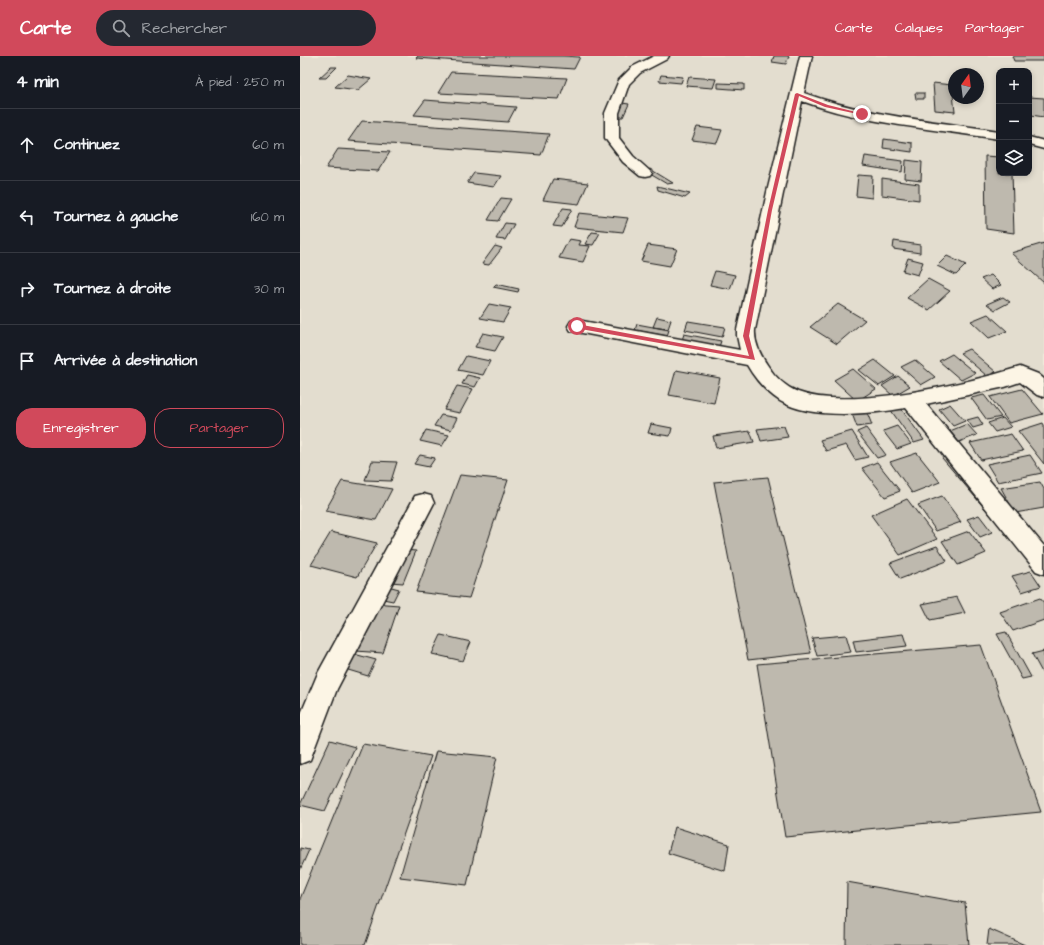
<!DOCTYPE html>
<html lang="fr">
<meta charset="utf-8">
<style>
:root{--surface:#171b24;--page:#242831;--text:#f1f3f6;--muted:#9ea1a6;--line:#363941;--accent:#d1495b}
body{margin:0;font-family:"Architects Daughter",sans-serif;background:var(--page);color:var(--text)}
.controls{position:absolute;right:12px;top:12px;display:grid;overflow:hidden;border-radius:8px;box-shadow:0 2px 6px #0003}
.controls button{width:36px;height:36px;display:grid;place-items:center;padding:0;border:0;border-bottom:1px solid var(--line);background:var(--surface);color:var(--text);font:20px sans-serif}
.compass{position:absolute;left:648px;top:12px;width:36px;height:36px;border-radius:50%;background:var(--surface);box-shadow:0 2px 6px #0003;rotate:14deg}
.stop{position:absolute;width:12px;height:12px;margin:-9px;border:3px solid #d1495b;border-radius:50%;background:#fff}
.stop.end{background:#d1495b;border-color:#fff;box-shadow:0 1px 4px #0008}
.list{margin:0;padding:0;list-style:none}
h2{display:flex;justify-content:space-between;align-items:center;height:52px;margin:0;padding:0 16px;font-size:17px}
h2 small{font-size:13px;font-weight:400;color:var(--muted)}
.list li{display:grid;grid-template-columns:26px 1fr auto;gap:12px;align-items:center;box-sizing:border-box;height:72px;padding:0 16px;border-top:1px solid var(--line)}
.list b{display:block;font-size:15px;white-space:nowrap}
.list em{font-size:13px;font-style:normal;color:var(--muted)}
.actions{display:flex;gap:8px;padding:12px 16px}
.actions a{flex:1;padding:9px 0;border:1px solid var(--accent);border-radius:16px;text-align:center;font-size:14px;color:var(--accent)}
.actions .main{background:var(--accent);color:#fff}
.icon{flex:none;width:22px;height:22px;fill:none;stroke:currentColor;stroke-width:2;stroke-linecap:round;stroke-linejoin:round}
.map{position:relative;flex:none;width:744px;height:889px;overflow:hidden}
header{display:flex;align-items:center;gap:24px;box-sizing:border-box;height:56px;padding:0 20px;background:var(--accent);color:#fff}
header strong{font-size:19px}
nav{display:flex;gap:22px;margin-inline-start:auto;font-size:14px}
.search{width:280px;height:36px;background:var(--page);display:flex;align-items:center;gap:10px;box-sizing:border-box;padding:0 14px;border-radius:22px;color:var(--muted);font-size:15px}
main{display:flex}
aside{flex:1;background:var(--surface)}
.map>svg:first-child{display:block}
.built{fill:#e3ddcf;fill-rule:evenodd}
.building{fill:#beb9ae;stroke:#1c1c1c}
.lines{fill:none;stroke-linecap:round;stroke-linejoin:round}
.minor-casing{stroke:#1c1c1c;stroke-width:3}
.minor{fill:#fcf5e5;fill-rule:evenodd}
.route{fill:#d1495b}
</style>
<header>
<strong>Carte</strong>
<div class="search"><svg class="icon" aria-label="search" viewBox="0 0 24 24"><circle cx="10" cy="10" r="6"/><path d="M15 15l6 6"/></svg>Rechercher</div>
<nav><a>Carte</a><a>Calques</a><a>Partager</a></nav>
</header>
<main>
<aside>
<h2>4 min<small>À pied · 250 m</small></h2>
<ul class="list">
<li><svg class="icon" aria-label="ahead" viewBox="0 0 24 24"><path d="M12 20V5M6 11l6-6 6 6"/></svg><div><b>Continuez</b></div><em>60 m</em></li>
<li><svg class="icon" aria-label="left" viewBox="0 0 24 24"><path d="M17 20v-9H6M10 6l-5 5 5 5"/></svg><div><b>Tournez à gauche</b></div><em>160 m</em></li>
<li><svg class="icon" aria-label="right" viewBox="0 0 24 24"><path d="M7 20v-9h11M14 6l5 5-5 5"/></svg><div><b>Tournez à droite</b></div><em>30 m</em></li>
<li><svg class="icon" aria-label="arrive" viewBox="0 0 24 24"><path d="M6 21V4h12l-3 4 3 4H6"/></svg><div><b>Arrivée à destination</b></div></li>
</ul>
<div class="actions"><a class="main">Enregistrer</a><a>Partager</a></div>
</aside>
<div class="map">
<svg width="744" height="889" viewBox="0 0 744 889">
<rect width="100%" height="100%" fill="#f3ecdd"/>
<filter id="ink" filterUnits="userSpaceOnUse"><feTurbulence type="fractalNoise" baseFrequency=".025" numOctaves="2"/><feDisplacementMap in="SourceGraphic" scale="8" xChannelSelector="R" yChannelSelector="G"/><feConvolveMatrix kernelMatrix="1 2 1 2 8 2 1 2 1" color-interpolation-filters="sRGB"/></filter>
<g filter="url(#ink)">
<path class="built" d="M0,0H744V889H0ZM699,15H729V117H699ZM654,18H678V42H654Z"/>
<path class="building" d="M118,0H263L280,1L274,13L116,2Z
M474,0H489L486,8L472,6Z
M712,0H744V5H714Z
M31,11H37L26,22H19Z
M151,16L267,22L259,43L138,37Z
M48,19L71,23L58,34L35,31Z
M361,19L383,21L381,27L359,25Z
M389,21L416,23L413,32L386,30Z
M418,27L444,28V34L418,32Z
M633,27L652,29L655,56L635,54Z
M615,37H624V43H616Z
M729,41L744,42V61L731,59Z
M125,44L216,51L208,66L114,59Z
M322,47L329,48L323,61H315Z
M62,65L249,78L241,99L48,85Z
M397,71L422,74L417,87L392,84Z
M584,83L612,87V96L583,92Z
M38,93L90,96L78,115L26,112Z
M565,100L603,105L602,116L563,110Z
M685,100L699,101V117H712L714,177L686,173Z
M606,104L622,106L621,125L605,123Z
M350,113L373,127L367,128L345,115Z
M174,117L201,120L194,131L167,127Z
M558,119L573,120L572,142L556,140Z
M253,123L288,127L279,148L243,144Z
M582,123L619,128V144L582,139Z
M357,130L390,138L385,142L358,134Z
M201,142L211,143L198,165L188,164Z
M263,152L272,153L262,171L253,170Z
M279,157L328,162L323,176L274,171Z
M205,167L214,168L205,184L196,183Z
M292,176L300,177L293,189L285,188Z
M269,183L281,185L279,189L290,190L283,206L259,202Z
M594,185L620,189V197L593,193Z
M744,187V227L711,197Z
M348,189L377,193L370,210L341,205Z
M195,190L202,192L189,209L182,208Z
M647,200L666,209L656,219L637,210Z
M608,202L623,206L618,219L603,215Z
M415,215L435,219L430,233L410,229Z
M691,219L701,229L692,233L681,223Z
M628,223L650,235L629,254L607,242Z
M196,228L219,233L218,236L193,231Z
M703,241L710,246L695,254L687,248Z
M189,248L211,252L203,266L180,262Z
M538,248L565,264L537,288L510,271Z
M688,258L707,275L689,282L671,265Z
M357,261L371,264L368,273L353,271Z
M388,265L425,271L422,281L385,274Z
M337,268L369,274L367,280L335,274Z
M183,277L203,281L195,295L175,291Z
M384,278L421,285L419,291L382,284Z
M669,293L696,316L687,320L660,297Z
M652,298L675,317L661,324L639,305Z
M166,300L190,305L183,319L158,314Z
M575,304L595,320L579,330L559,314Z
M615,304L635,321L621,329L601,311Z
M553,313L576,333L557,345L534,324Z
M376,314L420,322L414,347L369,339Z
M167,319L180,322L175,331L162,328Z
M598,320L610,330L593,340L582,330Z
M157,330L173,333L160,357L144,354Z
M722,333L743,358L709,367L690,341Z
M684,339L701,361L687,364L671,342Z
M650,348L665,365L653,370L639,353Z
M599,350L624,384L614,387L590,353Z
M566,354L572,369L557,371L551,355Z
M141,359L157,362L151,374L134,370Z
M678,361L683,369L673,372L667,364Z
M703,362L711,371L695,376L688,367Z
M743,367L744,369V408L718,375Z
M351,368L372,372L370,380L348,377Z
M667,368L677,379L659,386L650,375Z
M484,370L488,381L461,385L457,373Z
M597,370L611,388L597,393L583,375Z
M566,372L586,399L577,402L557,376Z
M126,374L149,379L142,390L120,385Z
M450,375L454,386L416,392L413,380Z
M552,375L568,401L555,404L546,389L526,395L520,384Z
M711,378L723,395L681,404L670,387Z
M617,397L640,426L612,437L590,406Z
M120,399L135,402L129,411L114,408Z
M651,399L723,483L714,487L642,402Z
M730,399L742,417L698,426L687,408Z
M72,405L97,406L91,425L65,424Z
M577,406L600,435L585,441L562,412Z
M160,419L208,424L169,542L116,536Z
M468,421L511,597L448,604L414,426Z
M42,425L92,433L76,464L25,455Z
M740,426L744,433V452L715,457L701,432Z
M642,440L661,466L636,475L618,449Z
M607,443L637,483L600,499L571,459Z
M679,459L692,476L680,481L667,463Z
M669,475L686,497L658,509L642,485Z
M31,476L77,487L57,521L11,509Z
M637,490L647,505L600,523L590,507Z
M103,494L116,495L103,527L90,526Z
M731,515L741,530L722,536L712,520Z
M84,529L99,533L93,545L78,542Z
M657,541L665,557L630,564L622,548Z
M740,542L744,547V564L713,575L700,556Z
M73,547L99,549L83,597L56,595Z
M706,576L731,621L722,623L697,578Z
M603,578L607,590L556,596L553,584Z
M141,579L171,586L163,605L132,598Z
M546,579L551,596L517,600L512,582Z
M681,589L741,756L485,781L457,608Z
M744,595V620L732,598Z
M54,598L76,604L68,620L45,613Z
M30,684L55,691L25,755L0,749Z
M63,688L131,700L65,889H0V843Z
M136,695L197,701L167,829L100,821Z
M375,771L429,788L425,815L368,797Z
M0,792L9,794L0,814Z
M547,826L665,847L669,889H546Z
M689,873L725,889H687Z"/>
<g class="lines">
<g class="minor-casing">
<path id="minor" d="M354,0H369L367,3L340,17L329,28L319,57V82L333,100L352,117L350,120L345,121L340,120L323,106L307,85L305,82V57L319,24L332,11Z
M500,0H512L504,37C566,60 634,65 699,75V83C635,73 563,68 502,45L455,274C454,287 461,300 468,310C475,321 486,331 498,336C548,355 669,327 720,311L738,318L744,323V341L737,339L720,326L705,331L626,348L744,490V518L736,515L606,352C571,358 511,364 480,345C466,336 455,323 447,309L277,276L271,275L268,270L271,265L277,264L440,294L437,280V274L467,136Z
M729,81L744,85V93L729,89Z
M123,438L131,440L134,447L37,633L10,704L0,708V660L18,617L115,440Z"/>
</g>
<use href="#minor" class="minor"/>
</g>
</g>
<path class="route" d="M497,37L528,49L564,58L562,59L525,51L499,40L472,154L449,280L455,304L275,272V269L277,268L449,300L443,280L468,154L495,38Z"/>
</svg>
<div class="controls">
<button>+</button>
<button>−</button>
<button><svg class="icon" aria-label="layers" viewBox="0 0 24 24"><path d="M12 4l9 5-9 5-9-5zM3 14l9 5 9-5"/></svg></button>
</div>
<svg class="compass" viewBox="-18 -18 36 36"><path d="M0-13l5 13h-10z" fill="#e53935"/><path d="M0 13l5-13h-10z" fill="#9ea1a6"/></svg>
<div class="stop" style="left:277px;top:270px"></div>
<div class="stop end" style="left:562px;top:58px"></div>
</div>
</main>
